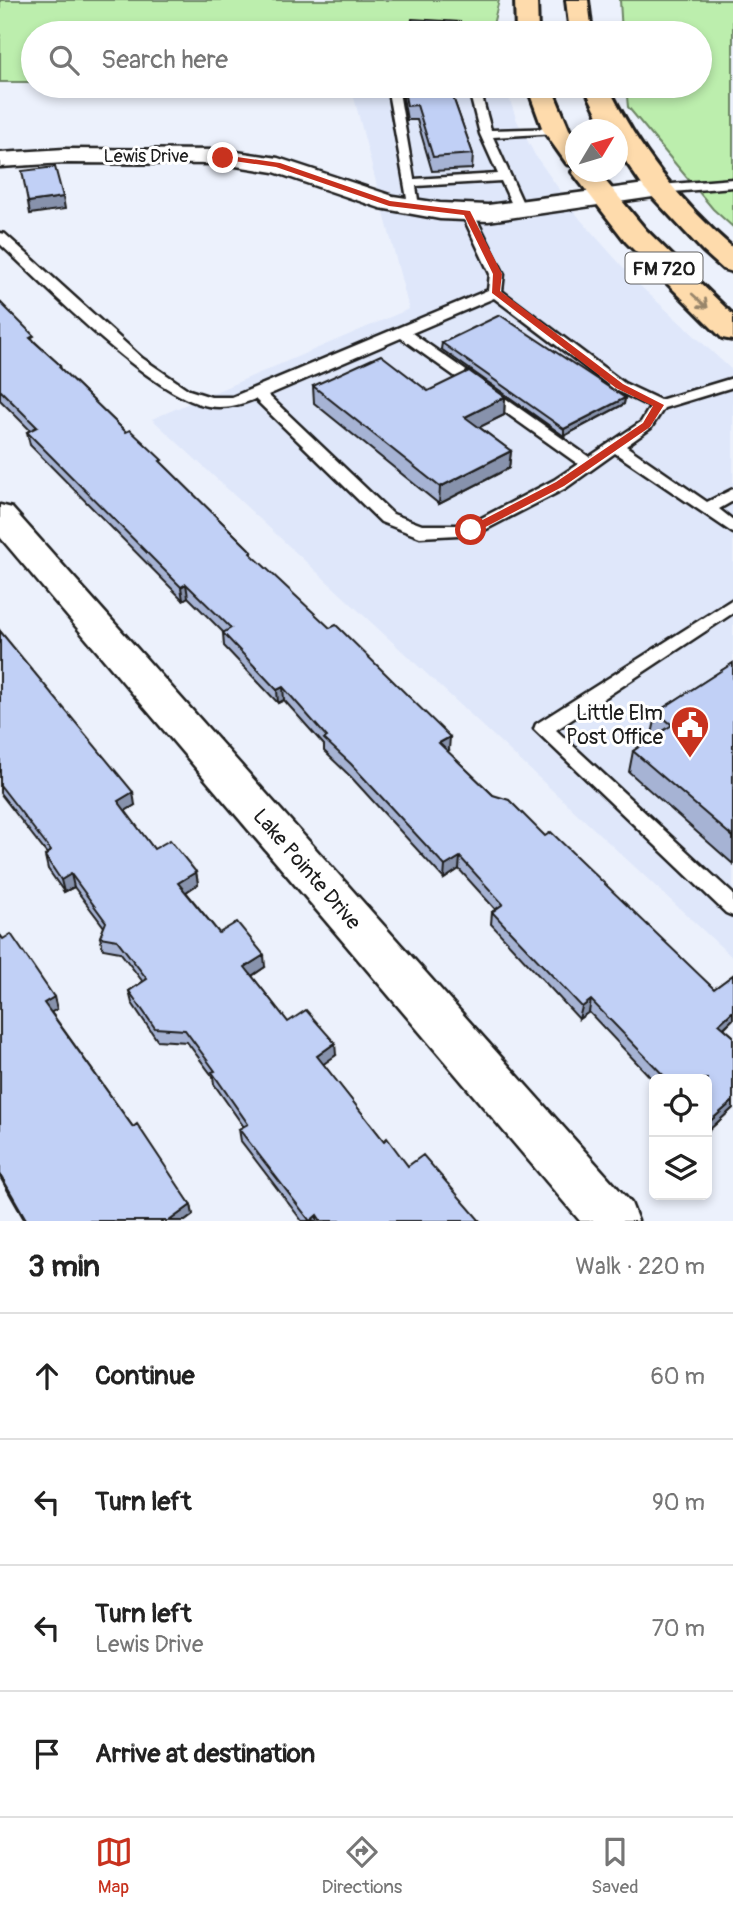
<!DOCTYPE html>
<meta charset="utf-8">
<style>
:root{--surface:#fff;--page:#f2f2f2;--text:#222;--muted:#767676;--line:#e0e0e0;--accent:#c8321e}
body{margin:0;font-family:Pangolin,sans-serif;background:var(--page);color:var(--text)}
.controls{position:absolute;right:21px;bottom:21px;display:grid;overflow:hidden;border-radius:10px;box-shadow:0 4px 10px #0003}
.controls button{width:63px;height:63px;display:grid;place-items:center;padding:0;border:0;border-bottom:2px solid var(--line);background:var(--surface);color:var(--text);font:35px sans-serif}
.compass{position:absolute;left:565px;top:119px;width:63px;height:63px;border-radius:50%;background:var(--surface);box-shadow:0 4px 10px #0003;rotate:52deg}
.stop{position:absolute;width:21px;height:21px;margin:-16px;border:5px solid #c8321e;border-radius:50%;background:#fff}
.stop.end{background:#c8321e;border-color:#fff;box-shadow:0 2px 7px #0008}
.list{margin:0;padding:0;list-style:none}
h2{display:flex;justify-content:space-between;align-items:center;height:91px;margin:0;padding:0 28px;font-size:30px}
h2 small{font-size:23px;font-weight:400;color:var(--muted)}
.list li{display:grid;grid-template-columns:46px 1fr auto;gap:21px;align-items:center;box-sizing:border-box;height:126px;padding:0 28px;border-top:2px solid var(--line)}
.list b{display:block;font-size:26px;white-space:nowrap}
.list p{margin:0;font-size:23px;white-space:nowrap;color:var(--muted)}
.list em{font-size:23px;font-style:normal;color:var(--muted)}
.icon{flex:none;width:38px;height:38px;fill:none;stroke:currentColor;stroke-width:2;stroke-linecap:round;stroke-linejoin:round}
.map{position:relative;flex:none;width:733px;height:1221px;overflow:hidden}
.search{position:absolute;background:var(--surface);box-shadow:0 4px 10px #0003;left:21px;right:21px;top:21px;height:77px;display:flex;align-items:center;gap:18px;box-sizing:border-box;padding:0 24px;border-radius:38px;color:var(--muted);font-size:26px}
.sheet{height:595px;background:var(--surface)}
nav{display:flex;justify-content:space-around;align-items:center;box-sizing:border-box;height:98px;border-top:2px solid var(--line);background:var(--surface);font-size:19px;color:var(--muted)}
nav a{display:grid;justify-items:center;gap:4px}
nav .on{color:var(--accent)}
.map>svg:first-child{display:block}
.built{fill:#dfe7fa}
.green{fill:#bceead;stroke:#6c8564;stroke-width:2}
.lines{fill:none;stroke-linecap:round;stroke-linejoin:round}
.lane-casing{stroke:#1c1c1c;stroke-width:5}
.street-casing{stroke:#1c1c1c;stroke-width:5}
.primary-casing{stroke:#1c1c1c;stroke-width:6}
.lane{fill:#fff;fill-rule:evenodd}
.street{fill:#fff;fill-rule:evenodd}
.primary{fill:#fedbac;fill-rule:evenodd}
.wall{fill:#a6b3d4;stroke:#1c1c1c;stroke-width:2}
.shaded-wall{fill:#8792ac;stroke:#1c1c1c;stroke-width:2}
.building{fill:#c1d0f6;stroke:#1c1c1c;stroke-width:2}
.oneway{stroke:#98856b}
.route{fill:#c8321e}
.labels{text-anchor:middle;stroke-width:6;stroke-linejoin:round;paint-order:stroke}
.far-street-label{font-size:18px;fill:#1c1c1c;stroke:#fff}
.shield{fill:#fff;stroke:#606060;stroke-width:2}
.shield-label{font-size:19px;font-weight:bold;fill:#1c1c1c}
.poi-label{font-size:21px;fill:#1c1c1c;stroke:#fff;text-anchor:end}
.street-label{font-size:21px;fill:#1c1c1c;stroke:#fff}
</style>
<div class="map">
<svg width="733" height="1221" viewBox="0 0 733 1221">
<rect width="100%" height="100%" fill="#ecf1fc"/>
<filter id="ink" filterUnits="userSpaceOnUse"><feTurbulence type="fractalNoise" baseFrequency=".0143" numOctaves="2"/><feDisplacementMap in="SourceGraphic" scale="14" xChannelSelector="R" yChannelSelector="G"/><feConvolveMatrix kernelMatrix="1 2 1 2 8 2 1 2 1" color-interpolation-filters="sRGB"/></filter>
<g filter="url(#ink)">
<path class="built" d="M351,86H505L517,121L535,155L580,219L638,284L733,371V958L152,419L409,309Z"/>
<path class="green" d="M0,0H499L492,29L371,24L368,33H33V82H0Z
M620,0H733V227L713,209L628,107L626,86H700V33H622Z"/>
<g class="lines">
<g class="lane-casing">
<path id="lane" d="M387,86H398L414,179L498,174L480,134L468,86H479L491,130L560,128V132L556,133L493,137L526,210L524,213H516L501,181L416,186L419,207L413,211L409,210Z
M733,179V187L660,193L654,189L660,185Z
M467,208L473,212L504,274L502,291L624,383L660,400L733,378V387L664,408L651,428L626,446L707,502L733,489V501L719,509L733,520V533L615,453L566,488L477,534L420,537L381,522L255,399C240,405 224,409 208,406C151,396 45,285 0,244V233L5,234L142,358L189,390L211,397H232L488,290L490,274L461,212ZM494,298L614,389L650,407L641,422L589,457L412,333ZM401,338L578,464L554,480L468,525H422L393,514L268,395Z
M733,599V613L556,730L733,894V916L726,913L534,729L536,724Z"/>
</g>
<g class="street-casing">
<path id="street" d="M65,149L223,150L278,158L393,196L440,203L488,205L660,182L669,184L672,189L669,194L660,196L488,221L440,219L380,208L274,172L223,164L65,163L0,167V153Z
M0,505L12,508L631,1203L638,1221H580L0,537Z"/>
</g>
<g class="primary-casing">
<path id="primary" d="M515,0H537L538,33H516Z
M566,0H588L592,33H570Z
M527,86H551L569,129L576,139V166L567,164L543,130Z
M584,86H608C638,149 680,202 733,248V272L723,269L703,251L644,188L618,150V130H605Z
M576,166V172H598L646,230L733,315V340L722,338L626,242L572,172Z"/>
</g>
<use href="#lane" class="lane"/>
<use href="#street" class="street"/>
<use href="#primary" class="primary"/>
</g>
<path class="wall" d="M401,86H449L473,154L472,169L432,171L417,120H407Z
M0,302L35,342L60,365L61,369L126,432L163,464L252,552V556L449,750L447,751L493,795L545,836L714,989L733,975V1019L724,1028L733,1036V1108L707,1132V1079H654V1081L589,1012L579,1019L491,924L492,912L496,910L459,869L444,879L351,777L324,751V745L284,700L278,703L224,646L223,633H224L188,597L183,600L30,445L27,432L30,430L0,400Z
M442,343L625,398L624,404L564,436L441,349Z
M313,386L428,391L505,397L504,415L479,427L511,451L509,468L439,504L314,403Z
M0,631L135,805L125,811L154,849L196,872L198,884L186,892L219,933L265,967L252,976L288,1022L336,1055L323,1064L384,1141L408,1166L480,1221H302L241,1141L239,1129L244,1127L214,1084L213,1077L187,1042L157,1040L132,1003L129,991L143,982L120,952L103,949L100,937L104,927L74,887L64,892L48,869L45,856L47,854L0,793Z
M733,663V864L629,772L633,751L655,736L652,734L657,712Z
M0,935L57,1009L51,1012L133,1127L191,1205L193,1215L185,1221H25L0,1177Z"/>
<path class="shaded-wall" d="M63,197L65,209L30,214L28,202Z
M505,397L504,415L464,435L465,417Z
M625,398L624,404L564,436V429Z
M511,451L509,468L439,504L440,487Z
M186,584L188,597L183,600L181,587Z
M283,687L284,700L278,703L277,690Z
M450,737L449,750L438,756L439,743Z
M133,792L135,805L120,814L118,801Z
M460,857L459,869L444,879L445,866Z
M196,872L198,884L180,896L178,883Z
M71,874L74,887L64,892L61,880Z
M264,955L265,967L247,979L245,967Z
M54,997L57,1009L48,1014L44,1003Z
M591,1000L589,1012L579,1019L582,1007Z
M733,1011V1019L715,1036L719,1024Z
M335,1043L336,1055L318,1068L317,1056Z
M733,1101V1108L707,1132L709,1122Z
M191,1205L193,1215L185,1221H169Z
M317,1215V1221H310Z"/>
<path class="building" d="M412,19L460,22L457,33H391L394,24L411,25Z
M403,86H449L473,154L433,157L417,105L407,106Z
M55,167L63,197L28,202L22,171Z
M0,302L34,336L30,338L60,365L59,367L126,432L130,430L162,460L160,461L252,552L250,553L330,628L336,625L450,737L439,743L493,795L509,800L545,836L551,832L714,989L733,975V1011L719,1024L733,1036V1101L709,1122L707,1119V1079H667L591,1000L582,1007L492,912L503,904L460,857L445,866L351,764L324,739L327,737L283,687L277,690L223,633L231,628L186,584L181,587L27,432L37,427L0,390Z
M500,315L625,398L564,429L442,343Z
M381,355L428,391L469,371L505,397L465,417L511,451L440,487L313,386Z
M0,631L133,792L118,801L154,849L170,840L196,872L178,883L219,933L237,922L264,955L245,967L288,1022L306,1010L335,1043L317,1056L384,1141L387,1138L408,1166L423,1155L480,1221H321L317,1215L310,1221L239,1129L248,1124L212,1072L215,1071L185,1030L155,1028L129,991L147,979L117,940L100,937L106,922L71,874L61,880L45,856L51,851L0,785Z
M733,663V837L633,751L672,725L657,712Z
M11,934L54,997L44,1003L133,1127L137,1124L191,1205L169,1221H27L0,1174V935L3,939Z"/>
<defs><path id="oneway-shaft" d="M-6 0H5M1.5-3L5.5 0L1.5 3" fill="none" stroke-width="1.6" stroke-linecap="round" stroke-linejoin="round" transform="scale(1.75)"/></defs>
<use class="oneway" href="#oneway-shaft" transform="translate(700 301) rotate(42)"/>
</g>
<path class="route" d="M223,155L280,163L390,201L470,211L502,274L500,291L623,384L664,405L650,427L564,486L474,533H467V528L556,482L643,423L653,406L616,388L492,293L493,274L464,215L389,206L276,167L220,159Z"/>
<defs>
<g id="civic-pin" transform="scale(2.0125)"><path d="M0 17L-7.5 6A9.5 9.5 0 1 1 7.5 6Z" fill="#c8321e" stroke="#fff"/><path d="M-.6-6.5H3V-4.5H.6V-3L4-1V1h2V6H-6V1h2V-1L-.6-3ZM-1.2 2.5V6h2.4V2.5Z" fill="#fff"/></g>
</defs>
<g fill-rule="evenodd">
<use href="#civic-pin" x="690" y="725"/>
</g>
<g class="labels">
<g class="far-street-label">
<text x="146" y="162">Lewis Drive</text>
</g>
<rect class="shield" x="625.5" y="252.5" width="77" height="31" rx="5"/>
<g class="shield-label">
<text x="664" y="275">FM 720</text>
</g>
<g class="poi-label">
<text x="663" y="720">Little Elm<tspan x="663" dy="24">Post Office</tspan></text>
</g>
<g class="street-label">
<text transform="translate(307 869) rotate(49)" y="7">Lake Pointe Drive</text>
</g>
</g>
</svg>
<div class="controls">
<button><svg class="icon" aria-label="locate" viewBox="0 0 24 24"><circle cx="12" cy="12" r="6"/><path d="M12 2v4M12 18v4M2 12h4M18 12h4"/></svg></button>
<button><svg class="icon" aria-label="layers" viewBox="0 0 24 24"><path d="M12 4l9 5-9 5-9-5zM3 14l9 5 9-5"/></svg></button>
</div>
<svg class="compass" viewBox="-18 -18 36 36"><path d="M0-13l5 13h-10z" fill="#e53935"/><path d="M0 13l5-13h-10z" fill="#767676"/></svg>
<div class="stop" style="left:471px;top:530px"></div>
<div class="stop end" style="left:223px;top:158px"></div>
<div class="search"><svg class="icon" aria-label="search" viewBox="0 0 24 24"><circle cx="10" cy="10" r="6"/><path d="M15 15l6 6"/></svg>Search here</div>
</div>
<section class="sheet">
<h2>3 min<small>Walk · 220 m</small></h2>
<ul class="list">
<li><svg class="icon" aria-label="ahead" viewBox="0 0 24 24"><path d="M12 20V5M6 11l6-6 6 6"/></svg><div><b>Continue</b></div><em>60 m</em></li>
<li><svg class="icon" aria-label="left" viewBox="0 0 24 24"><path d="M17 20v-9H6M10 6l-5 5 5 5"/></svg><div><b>Turn left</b></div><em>90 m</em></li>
<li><svg class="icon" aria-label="left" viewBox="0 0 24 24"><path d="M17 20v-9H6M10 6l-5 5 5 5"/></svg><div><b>Turn left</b><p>Lewis Drive</p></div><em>70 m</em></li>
<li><svg class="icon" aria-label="arrive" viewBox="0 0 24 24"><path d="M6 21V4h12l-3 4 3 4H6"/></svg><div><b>Arrive at destination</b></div></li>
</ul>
</section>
<nav>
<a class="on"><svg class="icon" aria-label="map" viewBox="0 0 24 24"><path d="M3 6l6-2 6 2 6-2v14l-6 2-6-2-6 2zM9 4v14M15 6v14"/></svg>Map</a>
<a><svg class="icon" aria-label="directions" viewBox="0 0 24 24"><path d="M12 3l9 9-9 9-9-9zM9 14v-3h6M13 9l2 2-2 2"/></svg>Directions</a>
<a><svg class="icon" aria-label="saved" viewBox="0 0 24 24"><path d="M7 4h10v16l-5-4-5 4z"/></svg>Saved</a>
</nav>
